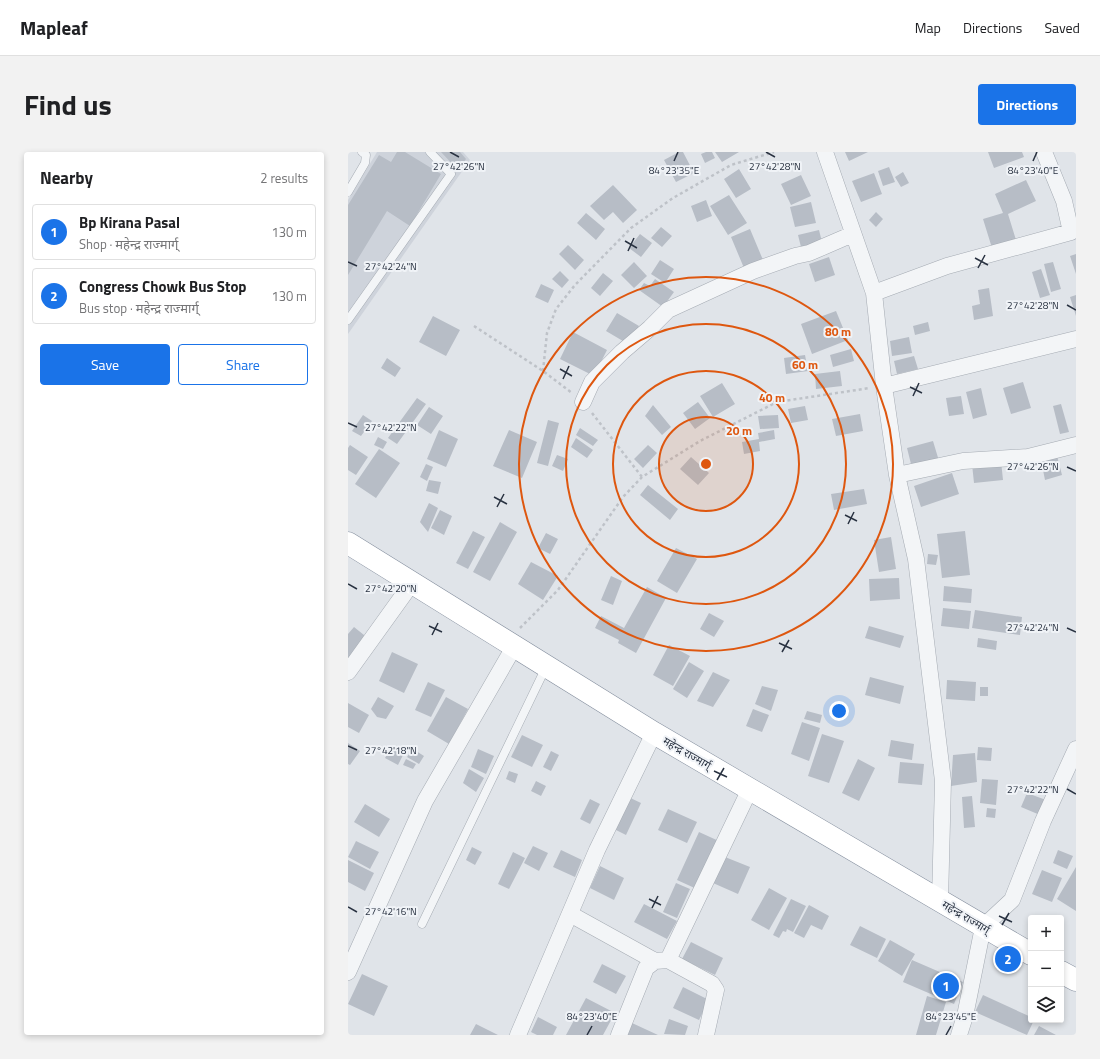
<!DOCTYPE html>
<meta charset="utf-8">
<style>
:root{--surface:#fff;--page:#f2f2f2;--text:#202124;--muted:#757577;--line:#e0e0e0;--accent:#1a73e8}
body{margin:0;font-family:"Titillium Web","Noto Sans Devanagari",sans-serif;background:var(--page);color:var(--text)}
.controls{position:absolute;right:12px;bottom:12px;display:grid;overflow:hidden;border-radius:4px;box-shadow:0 2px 6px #0003}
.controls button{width:36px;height:36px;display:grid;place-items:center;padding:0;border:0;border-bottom:1px solid var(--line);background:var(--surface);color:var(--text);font:20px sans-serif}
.you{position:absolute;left:491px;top:559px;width:14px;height:14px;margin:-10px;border:3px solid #fff;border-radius:50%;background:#1a73e8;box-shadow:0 0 0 6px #1a73e833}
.badge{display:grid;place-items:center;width:26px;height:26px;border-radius:50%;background:var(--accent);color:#fff;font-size:13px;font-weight:700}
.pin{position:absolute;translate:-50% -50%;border:2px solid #fff;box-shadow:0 1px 4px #0006}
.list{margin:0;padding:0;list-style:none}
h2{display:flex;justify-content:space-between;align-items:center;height:52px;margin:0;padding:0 16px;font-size:17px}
h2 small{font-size:13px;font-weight:400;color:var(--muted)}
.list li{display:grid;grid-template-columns:26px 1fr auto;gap:12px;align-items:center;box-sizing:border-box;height:56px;margin:0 8px 8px;padding:0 8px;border:1px solid var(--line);border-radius:4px}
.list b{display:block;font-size:15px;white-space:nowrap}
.list p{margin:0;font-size:13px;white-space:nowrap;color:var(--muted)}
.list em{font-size:13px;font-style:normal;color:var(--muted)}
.actions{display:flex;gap:8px;padding:12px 16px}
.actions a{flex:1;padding:9px 0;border:1px solid var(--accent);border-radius:4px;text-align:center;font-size:14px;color:var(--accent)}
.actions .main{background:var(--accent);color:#fff}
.icon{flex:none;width:22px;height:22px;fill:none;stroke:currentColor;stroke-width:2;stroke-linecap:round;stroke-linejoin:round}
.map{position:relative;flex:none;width:728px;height:883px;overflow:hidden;border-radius:4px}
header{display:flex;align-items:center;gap:24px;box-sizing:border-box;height:56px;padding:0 20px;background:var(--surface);border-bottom:1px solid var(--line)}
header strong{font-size:19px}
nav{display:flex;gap:22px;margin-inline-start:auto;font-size:14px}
.intro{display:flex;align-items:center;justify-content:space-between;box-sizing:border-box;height:96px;padding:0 24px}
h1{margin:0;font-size:28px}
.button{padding:10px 18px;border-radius:4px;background:var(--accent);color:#fff;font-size:14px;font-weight:700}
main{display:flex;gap:24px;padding:0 24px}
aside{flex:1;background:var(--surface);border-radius:4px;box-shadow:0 2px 6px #0003}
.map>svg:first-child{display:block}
.built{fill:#ced3db}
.building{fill:#b7bdc6}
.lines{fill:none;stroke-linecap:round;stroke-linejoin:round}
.lane-casing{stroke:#a5abb3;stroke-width:9}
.street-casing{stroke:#a5abb3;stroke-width:17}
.highway-casing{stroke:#8791a0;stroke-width:23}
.path{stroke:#bec2c8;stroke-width:2.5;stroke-dasharray:3 3;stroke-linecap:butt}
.lane{stroke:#f3f5f7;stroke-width:8}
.street{stroke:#f3f5f7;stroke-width:16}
.highway{stroke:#fff;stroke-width:22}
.ticks{fill:none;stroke:#293241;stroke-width:1.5}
.ring{fill:none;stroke:#de570f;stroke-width:2}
.labels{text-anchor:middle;stroke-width:4;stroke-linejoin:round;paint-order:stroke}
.street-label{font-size:11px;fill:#293241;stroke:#f0f3f7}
.ticks-label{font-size:10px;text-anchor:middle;fill:#293241;stroke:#f0f3f7;stroke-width:4;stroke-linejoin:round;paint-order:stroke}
.centre{fill:#de570f;stroke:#f0f3f7;stroke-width:2}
.ring-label{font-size:12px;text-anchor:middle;font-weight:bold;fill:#de570f;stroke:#f0f3f7;stroke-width:4;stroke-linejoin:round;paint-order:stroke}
</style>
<header>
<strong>Mapleaf</strong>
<nav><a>Map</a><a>Directions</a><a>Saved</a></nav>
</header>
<div class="intro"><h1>Find us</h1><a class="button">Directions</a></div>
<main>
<aside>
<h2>Nearby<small>2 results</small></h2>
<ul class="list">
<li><span class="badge">1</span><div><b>Bp Kirana Pasal</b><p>Shop · महेन्द्र राज्मार्ग्</p></div><em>130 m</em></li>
<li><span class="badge">2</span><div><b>Congress Chowk Bus Stop</b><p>Bus stop · महेन्द्र राज्मार्ग्</p></div><em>130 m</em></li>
</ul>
<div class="actions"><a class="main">Save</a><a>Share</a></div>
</aside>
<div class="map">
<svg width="728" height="883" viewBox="0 0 728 883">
<rect width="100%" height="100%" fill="#e0e4e9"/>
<path class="built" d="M29,0H115L122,8L0,182V48Z"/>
<path class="building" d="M49,0H57L93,22L62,74L39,59L0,123V53L31,3L43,10Z
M93,0H112L118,7L110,18Z
M331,0H335L346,21L328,30L316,8Z
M358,0H364L367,6L357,11L353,2Z
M367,0H391L374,10Z
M497,0H520L501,9Z
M640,0H674L676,5L646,16Z
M541,15L547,30L535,34L530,19Z
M391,17L403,37L388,46L376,27Z
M555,20L561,31L553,35L547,25Z
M526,21L534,42L513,50L504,29Z
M453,23L463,44L443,53L433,32Z
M678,28L688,49L660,62L668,88L644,96L635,67L655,61L647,42Z
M265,33L289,58L275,71L265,60L256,68L242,54Z
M381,43L399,71L380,83L362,54Z
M358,48L364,64L349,70L343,54Z
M463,50L468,71L447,75L442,55Z
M528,60L535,67L528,75L521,68Z
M238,61L257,77L248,88L229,71Z
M313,75L324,84L314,95L303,86Z
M402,77L415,108L396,116L383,85Z
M471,78L475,94L454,99L450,83Z
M292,82L304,91L293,105L281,96Z
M220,93L236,108L227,118L211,102Z
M728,102V122L722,104Z
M481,105L487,123L467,130L461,112Z
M312,108L326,117L317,131L303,122Z
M286,110L299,124L286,136L273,123Z
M705,110L713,137L703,140L696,112Z
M693,117L702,143L692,146L684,120Z
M212,119L221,128L214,136L204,127Z
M255,121L265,129L252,144L243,136Z
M307,127L326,140L315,155L291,138L296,131L302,134Z
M193,132L206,138L200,151L187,145Z
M641,136L645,164L626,168L624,154L632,152L630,138Z
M728,143V164L722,145Z
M488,159L500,188L464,202L453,172Z
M269,161L291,174L280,192L258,179Z
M85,164L112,178L98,204L71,190Z
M580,170L582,179L567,183L565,174Z
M225,180L259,198L246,224L212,207Z
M561,185L564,201L544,204L542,189Z
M503,197L506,209L485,215L482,203Z
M457,203L460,219L438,222L436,206Z
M566,204L570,217L549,222L546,209Z
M39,206L53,216L47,225L33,216Z
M492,219L494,234L468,237L467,222Z
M675,230L683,256L663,262L655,236Z
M374,231L387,252L365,265L352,244Z
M633,236L639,263L625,267L618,240Z
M613,244L616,262L601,264L598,246Z
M69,246L78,252L49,292L40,286Z
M350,250L362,266L347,277L335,261Z
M713,252L721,280L712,282L705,254Z
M305,253L323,275L314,283L297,264Z
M457,254L460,268L443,271L440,257Z
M81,255L95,264L83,282L69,273Z
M512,262L515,279L488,284L484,267Z
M15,263L24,269L13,284L4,279Z
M430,263L431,276L412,277L410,264Z
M200,268L211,271L200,314L189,311Z
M232,276L250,288L245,294L228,283Z
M91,278L110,287L98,315L79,307Z
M161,278L189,290L174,326L145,314Z
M426,278L427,287L411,290L412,299L396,302L394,290L411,287L410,281Z
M30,285L39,290L35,297L26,293Z
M228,286L245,298L239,306L223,295Z
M585,289L591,309L564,316L559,296Z
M2,293L20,305L8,323L0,318V296Z
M300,293L309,301L295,316L286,307Z
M31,297L52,311L28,346L7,332Z
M209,303L220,307L215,319L204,314Z
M709,304L714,323L697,328L693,308Z
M343,305L361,321L350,333L332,317Z
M653,309L655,328L626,331L624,312Z
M78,312L85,315L79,329L72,325Z
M604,321L611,342L573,355L566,334Z
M81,328L93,330L90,342L78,339Z
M300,333L330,357L322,368L292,343Z
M516,337L519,352L486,358L483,342Z
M81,351L90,356L80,380L72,370Z
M92,358L104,364L96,383L83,376Z
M152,370L169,380L142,429L125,420Z
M125,379L137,385L120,417L108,411Z
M617,379L622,423L594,426L589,382Z
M198,381L210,387L202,402L190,396Z
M543,385L548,417L531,420L526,388Z
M328,396L349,407L329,441L309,429Z
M580,402L590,403L588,413L579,412Z
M183,410L210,424L195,448L170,432Z
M263,424L274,429L265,453L253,448Z
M551,426L552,447L522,449L521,427Z
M596,434L624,437L623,451L595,449Z
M299,435L318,446L288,501L270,491L271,488L247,476L253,464L276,476Z
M595,456L623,459L621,477L593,474Z
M627,458L674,465L672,483L624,476Z
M361,461L376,469L366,485L352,477Z
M521,474L556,484L552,496L517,486Z
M6,475L21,487L0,513V482Z
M630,486L649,489L648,498L629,495Z
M321,493L342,504L325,534L305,523Z
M44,500L70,512L56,541L31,529Z
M341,510L356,519L339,546L325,537Z
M365,520L382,528L365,555L349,549Z
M522,525L556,534L552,552L517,543Z
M599,528L628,530L627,549L598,547Z
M80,530L97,538L83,565L67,558Z
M414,534L430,538L423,559L407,552Z
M632,535H640V544H632Z
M30,545L46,554L38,567L29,565L23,557Z
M98,545L120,557L101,592L79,579Z
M0,551L21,563L11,581L0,575Z
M405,557L421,563L414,580L398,574Z
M459,559L474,563L472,571L456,567Z
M454,570L472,576L461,609L443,602Z
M474,582L496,589L481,631L460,624Z
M174,583L195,593L184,615L163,605Z
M543,588L566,592L564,608L540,604Z
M0,591L12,599L2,613L0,612Z
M44,594L56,601L50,613L37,606Z
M630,595L644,596L643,609L629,608Z
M65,597L76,604L71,612L59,605Z
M130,597L146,604L138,622L123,615Z
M203,599L211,603L203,619L195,615Z
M627,601L629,630L603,634L605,603Z
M58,607L68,612L65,617L55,613Z
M510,607L527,616L511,649L494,641Z
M552,610L576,612L574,633L550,631Z
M121,617L136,626L128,640L115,631Z
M161,619L170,622L167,631L158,627Z
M634,627L650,628L648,653L632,651Z
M188,629L198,634L193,644L183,639Z
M679,641L698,648L692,663L673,655Z
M276,643L293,651L278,683L262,675Z
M624,644L627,675L616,676L614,645Z
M242,647L252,652L242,672L232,667Z
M17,652L42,667L31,685L6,670Z
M639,656L648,657L647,666L638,665Z
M320,657L349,670L339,691L310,678Z
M351,680L373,690L351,738L329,728Z
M8,689L31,700L22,717L0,705Z
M185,694L200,701L191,719L176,711Z
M124,695L134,700L127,713L118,708Z
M213,698L234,708L227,725L205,715Z
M710,698L725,704L719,717L705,711Z
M165,700L177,706L161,737L150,732Z
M377,705L402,715L390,742L365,731Z
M0,708L26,721L17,739L0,730Z
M252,714L276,726L266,748L242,736Z
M728,715V759L709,747Z
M694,718L714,726L704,750L684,742Z
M328,731L342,737L329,766L315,760Z
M421,736L439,746L421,778L403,768Z
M443,747L458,754L445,780L439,777L438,780L435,779L431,786L425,783Z
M296,752L329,769L319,787L286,770Z
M461,753L481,764L474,778L463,773L456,786L446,781Z
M512,774L538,787L529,806L502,793Z
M542,788L567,802L554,824L530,809Z
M343,790L375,806L367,823L334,807Z
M564,808L615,830L606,852L555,830Z
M254,812L278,824L268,842L245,830Z
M14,822L40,834L26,864L0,852Z
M335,835L361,848L351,868L325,856Z
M635,843L683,865V868H686L679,883L627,860Z
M579,844L598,850L588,883H568Z
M238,846L267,861L255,883H218Z
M190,865L209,875L205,883H189L183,880Z
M321,867L340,874L337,883L316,882Z
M284,871L310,883H278Z
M128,872L150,883H122Z
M691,874L708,883H686Z"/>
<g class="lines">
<g class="lane-casing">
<path id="lane" d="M0,40L17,11L18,3L14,0
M0,168L103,22L82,0
M74,772L198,515"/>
</g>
<g class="street-casing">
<path id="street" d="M477,0L526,141L536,234L549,323L568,407L595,629L592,749
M526,141L599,114L723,80L716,49L696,0
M536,234L728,187
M235,250L244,230L274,200L302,176L320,158L405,119L447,104L461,101L505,82
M549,323L615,309L680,305L728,293
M0,520L64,431
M222,762L307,809
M320,808L402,637
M0,820L77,649L166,495
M170,883L249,698L306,581
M271,883L298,816L307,809L320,808L364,832L368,838L358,883
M611,883L617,864L635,775L664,748L695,669L728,597"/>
</g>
<g class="highway-casing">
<path id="highway" d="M0,391L306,581L683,802
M713,820L728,828"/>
</g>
<path class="path" d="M126,174L195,219L224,241
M195,219L199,181L208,157L227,133L283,76L325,46L383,13L426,0
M244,261L294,325
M172,476L210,438L275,345L294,325L352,289L429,250L522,236"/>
<use href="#lane" class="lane"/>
<use href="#street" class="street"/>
<use href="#highway" class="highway"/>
</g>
<path class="ticks" d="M102,0L111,5M418,0L427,5M326,9L330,0M685,9L689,0M277,89L289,96M280,99L286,86M627,106L640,113M0,110L9,114M630,116L637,103M719,153L728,158M212,217L224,224M215,227L221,214M562,235L574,241M565,244L571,231M0,271L9,275M719,315L728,319M146,345L159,352M149,355L156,342M497,363L509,369M500,372L506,360M0,432L9,437M81,474L94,480M719,476L728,480M84,483L90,471M431,491L444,497M434,500L441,488M0,594L9,598M366,619L379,625M369,628L376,616M719,637L728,642M301,747L313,753M0,755L9,760M304,756L310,744M651,764L664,770M654,773L661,761M239,883L244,874M598,883L603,874"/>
<circle cx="358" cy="312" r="47" fill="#de570f" fill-opacity=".12"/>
<g class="ring">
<circle cx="358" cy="312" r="47"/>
<circle cx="358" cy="312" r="93"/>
<circle cx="358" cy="312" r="140"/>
<circle cx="358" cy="312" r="187"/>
</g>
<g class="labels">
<g class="street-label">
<text transform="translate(339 601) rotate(30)" y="4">महेन्द्र राज्मार्ग्</text>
<text transform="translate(618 765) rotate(31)" y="4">महेन्द्र राज्मार्ग्</text>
</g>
</g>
<g class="ticks-label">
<text x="111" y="18">27°42'26"N</text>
<text x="427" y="18">27°42'28"N</text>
<text x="326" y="22">84°23'35"E</text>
<text x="685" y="22">84°23'40"E</text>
<text x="43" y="118">27°42'24"N</text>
<text x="685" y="157">27°42'28"N</text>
<text x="43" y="279">27°42'22"N</text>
<text x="685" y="318">27°42'26"N</text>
<text x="43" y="440">27°42'20"N</text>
<text x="685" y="479">27°42'24"N</text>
<text x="43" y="602">27°42'18"N</text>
<text x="685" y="641">27°42'22"N</text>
<text x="43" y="763">27°42'16"N</text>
<text x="244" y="868">84°23'40"E</text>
<text x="603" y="868">84°23'45"E</text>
</g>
<circle cx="358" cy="312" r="6" class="centre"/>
<g class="ring-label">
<text x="490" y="184">80 m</text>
<text x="457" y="217">60 m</text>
<text x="424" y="250">40 m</text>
<text x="391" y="283">20 m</text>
</g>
</svg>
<div class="controls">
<button>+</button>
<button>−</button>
<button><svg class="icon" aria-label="layers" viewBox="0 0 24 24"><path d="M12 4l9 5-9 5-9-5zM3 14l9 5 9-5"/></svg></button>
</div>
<div class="you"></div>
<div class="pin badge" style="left:598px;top:834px">1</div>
<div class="pin badge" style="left:660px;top:807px">2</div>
</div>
</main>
